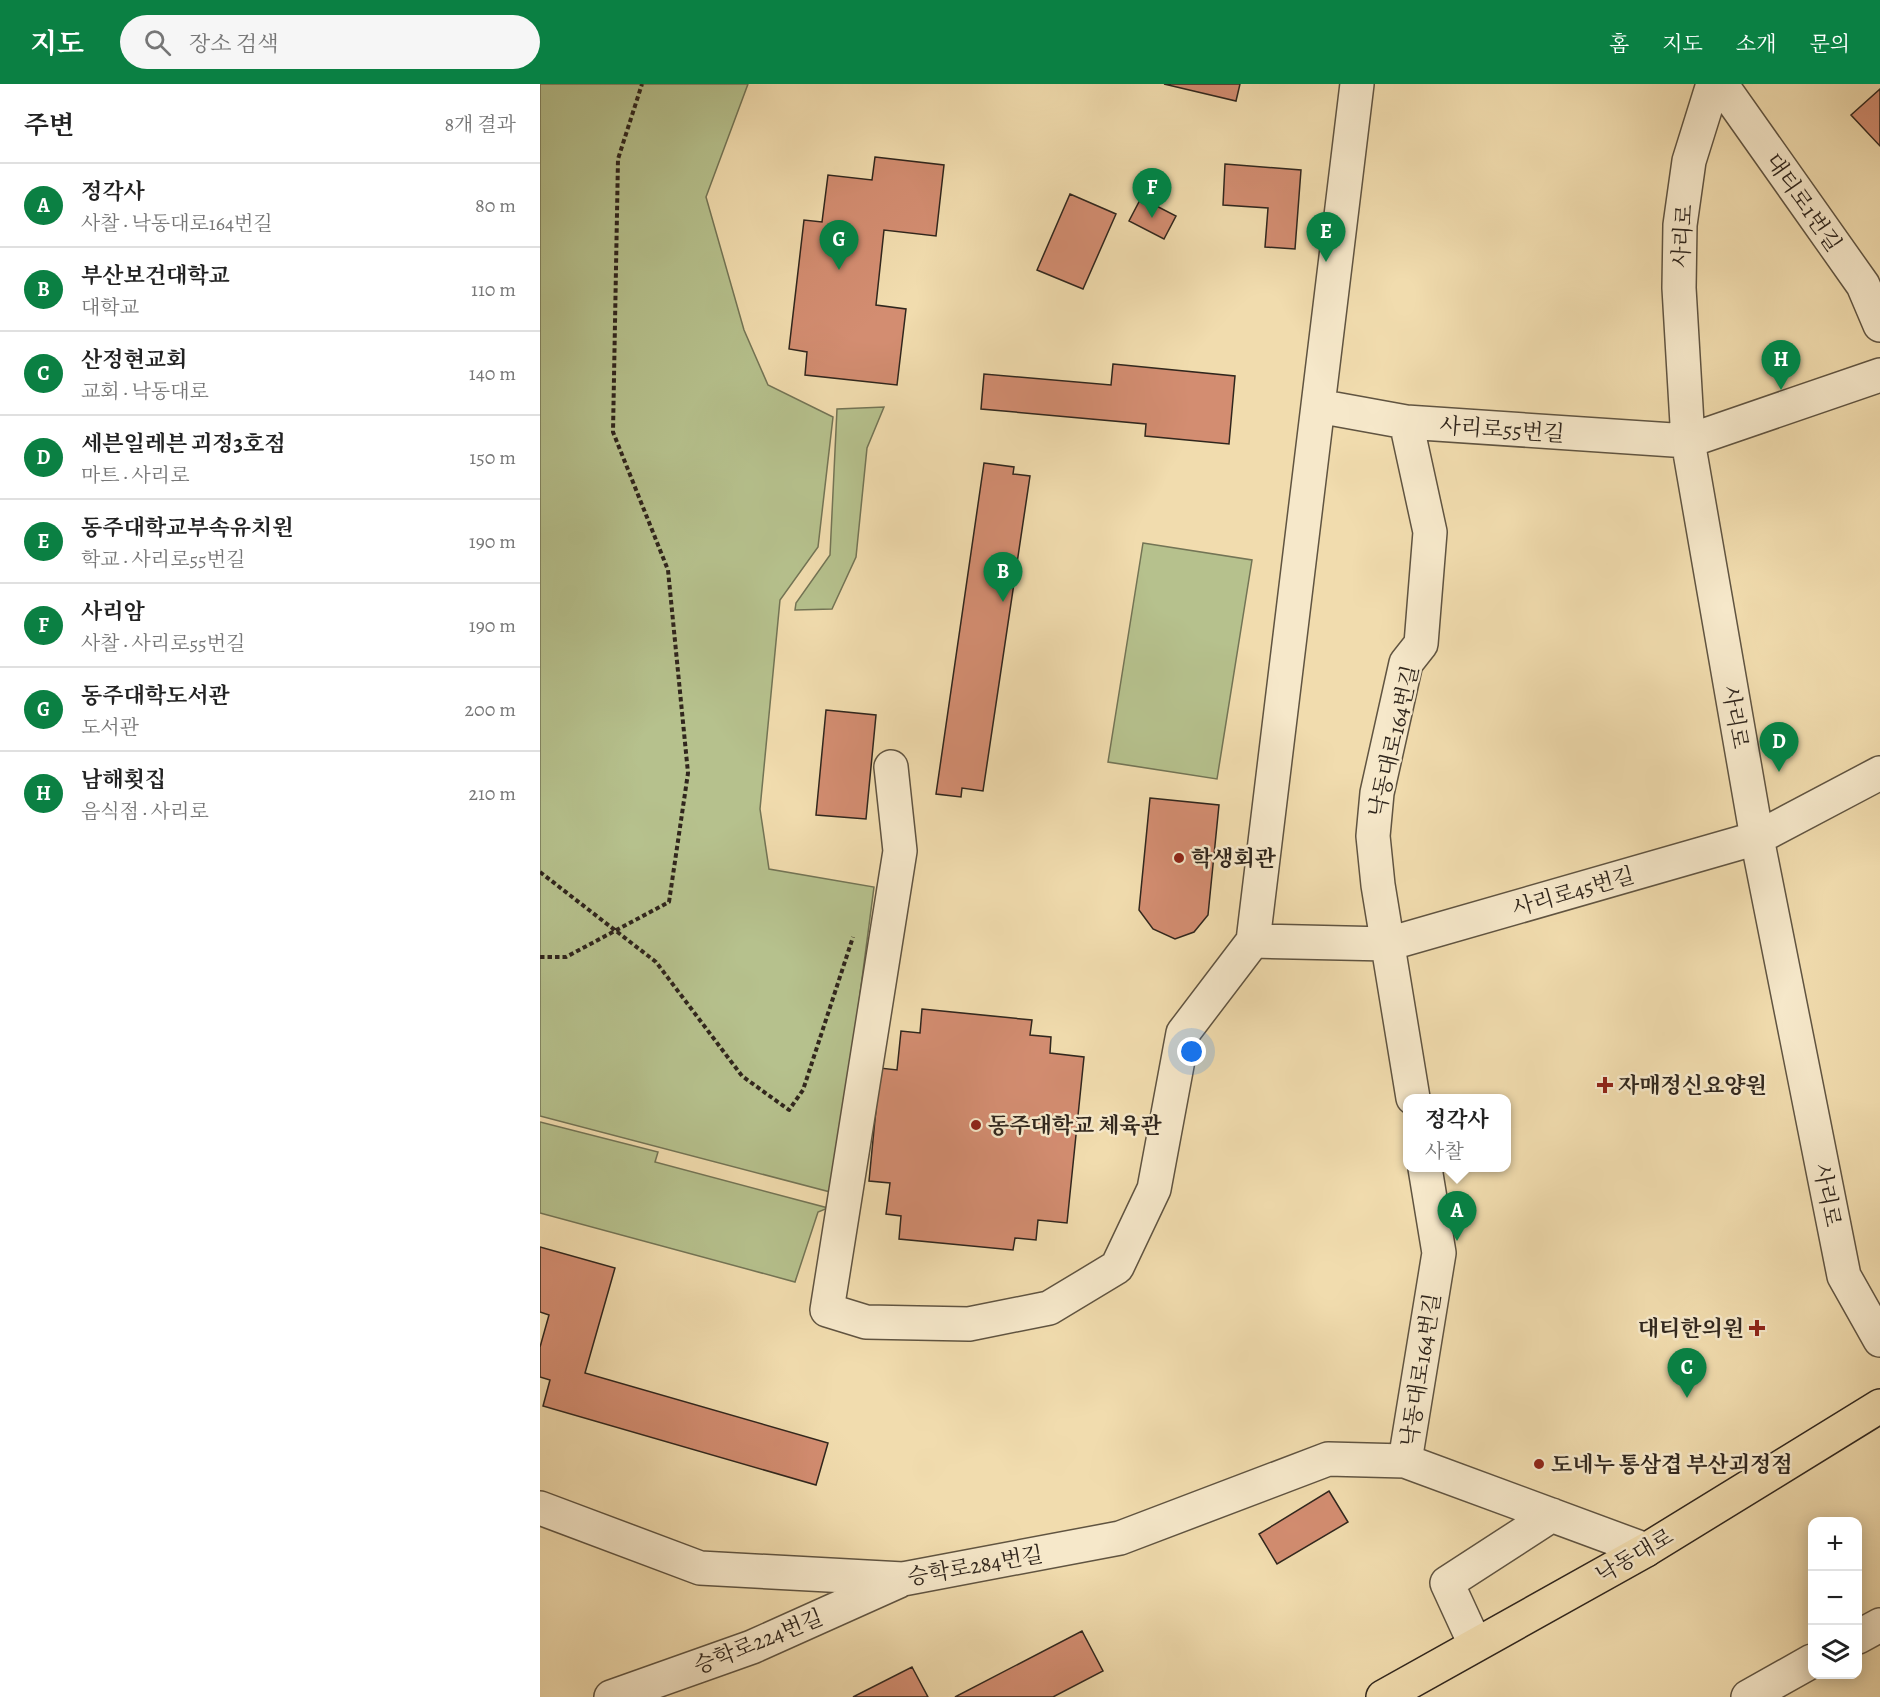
<!DOCTYPE html>
<html lang="ko">
<meta charset="utf-8">
<style>
:root{--surface:#fff;--page:#f6f6f6;--text:#222;--muted:#767676;--line:#e0e0e0;--accent:#0b8043}
body{margin:0;font-family:Alegreya,"Noto Serif KR",serif;background:var(--page);color:var(--text)}
.controls{position:absolute;right:18px;bottom:18px;display:grid;overflow:hidden;border-radius:12px;box-shadow:0 3px 15px #0003}
.controls button{width:54px;height:54px;display:grid;place-items:center;padding:0;border:0;border-bottom:2px solid var(--line);background:var(--surface);color:var(--text);font:30px sans-serif}
.you{position:absolute;left:652px;top:968px;width:21px;height:21px;margin:-15px;border:4px solid #fff;border-radius:50%;background:#1a73e8;box-shadow:0 0 0 9px #1a73e833}
.badge{display:grid;place-items:center;width:39px;height:39px;border-radius:50%;background:var(--accent);color:#fff;font-size:20px;font-weight:700}
.pin{position:absolute;translate:-50% -50px;filter:drop-shadow(0 2px 3px #0008)}
.pin::after{content:'';position:absolute;top:32px;width:21px;height:18px;background:inherit;clip-path:polygon(0 0,100% 0,50% 100%)}
.popup{position:absolute;left:863px;top:1010px;width:108px;height:78px;box-sizing:border-box;display:grid;place-content:center;border-radius:12px;background:var(--surface);filter:drop-shadow(0 2px 4px #0005);font-size:20px;white-space:nowrap;color:var(--muted)}
.popup b{font-size:22px;color:var(--text)}
.popup::after{content:'';position:absolute;left:50%;top:100%;margin-left:-12px;border:12px solid transparent;border-top-color:var(--surface)}
.list{margin:0;padding:0;list-style:none}
h2{display:flex;justify-content:space-between;align-items:center;height:78px;margin:0;padding:0 24px;font-size:26px}
h2 small{font-size:20px;font-weight:400;color:var(--muted)}
.list li{display:grid;grid-template-columns:39px 1fr auto;gap:18px;align-items:center;box-sizing:border-box;height:84px;padding:0 24px;border-top:2px solid var(--line)}
.list b{display:block;font-size:22px;white-space:nowrap}
.list p{margin:0;font-size:20px;white-space:nowrap;color:var(--muted)}
.list em{font-size:20px;font-style:normal;color:var(--muted)}
.icon{flex:none;width:33px;height:33px;fill:none;stroke:currentColor;stroke-width:2;stroke-linecap:round;stroke-linejoin:round}
.map{position:relative;flex:none;width:1340px;height:1613px;overflow:hidden}
header{display:flex;align-items:center;gap:36px;box-sizing:border-box;height:84px;padding:0 30px;background:var(--accent);color:#fff}
header strong{font-size:28px}
nav{display:flex;gap:33px;margin-inline-start:auto;font-size:21px}
.search{width:420px;height:54px;background:var(--page);display:flex;align-items:center;gap:15px;box-sizing:border-box;padding:0 21px;border-radius:33px;color:var(--muted);font-size:22px}
main{display:flex}
aside{flex:1;background:var(--surface)}
.map>svg:first-child{display:block}
.green{fill:#b6c18d;stroke:#737455;stroke-width:1.5}
.building{fill:#d38d71;stroke:#30261d;stroke-width:1.5}
.lines{fill:none;stroke-linecap:round;stroke-linejoin:round}
.minor-casing{stroke:#605441;stroke-width:36}
.major-casing{stroke:#30261d;stroke-width:36}
.path{stroke:#30261d;stroke-width:4;stroke-dasharray:4.5 3;stroke-linecap:butt}
.minor{stroke:#f6e8ca;stroke-width:33}
.major{stroke:#f1dcae;stroke-width:33}
.poi-dot{fill:#8f2418;stroke:#f6e8ca;stroke-width:2}
.labels{text-anchor:middle;stroke-width:5;stroke-linejoin:round;paint-order:stroke}
.street-label{font-size:22px;fill:#30261d;stroke:#f6e8ca}
.poi-label{font-size:22px;font-weight:bold;fill:#30261d;stroke:#f6e8ca;text-anchor:start}
</style>
<header>
<strong>지도</strong>
<div class="search"><svg class="icon" aria-label="search" viewBox="0 0 24 24"><circle cx="10" cy="10" r="6"/><path d="M15 15l6 6"/></svg>장소 검색</div>
<nav><a>홈</a><a>지도</a><a>소개</a><a>문의</a></nav>
</header>
<main>
<aside>
<h2>주변<small>8개 결과</small></h2>
<ul class="list">
<li><span class="badge">A</span><div><b>정각사</b><p>사찰 · 낙동대로164번길</p></div><em>80 m</em></li>
<li><span class="badge">B</span><div><b>부산보건대학교</b><p>대학교</p></div><em>110 m</em></li>
<li><span class="badge">C</span><div><b>산정현교회</b><p>교회 · 낙동대로</p></div><em>140 m</em></li>
<li><span class="badge">D</span><div><b>세븐일레븐 괴정3호점</b><p>마트 · 사리로</p></div><em>150 m</em></li>
<li><span class="badge">E</span><div><b>동주대학교부속유치원</b><p>학교 · 사리로55번길</p></div><em>190 m</em></li>
<li><span class="badge">F</span><div><b>사리암</b><p>사찰 · 사리로55번길</p></div><em>190 m</em></li>
<li><span class="badge">G</span><div><b>동주대학도서관</b><p>도서관</p></div><em>200 m</em></li>
<li><span class="badge">H</span><div><b>남해횟집</b><p>음식점 · 사리로</p></div><em>210 m</em></li>
</ul>
</aside>
<div class="map">
<svg width="1340" height="1613" viewBox="0 0 1340 1613">
<rect width="100%" height="100%" fill="#f1dcae"/>
<filter id="stains"><feTurbulence type="fractalNoise" baseFrequency=".00333" numOctaves="4"/><feColorMatrix values="0 0 0 0 .2 0 0 0 0 .09 0 0 0 0 .02 0 0 0 .5 -.17"/></filter>
<radialGradient id="worn" r=".72"><stop offset=".6" stop-color="#630" stop-opacity="0"/><stop offset="1" stop-color="#630" stop-opacity=".3"/></radialGradient>
<path class="green" d="M0,0H208L166,113L204,246L228,301L293,333L278,463L240,516L220,725L229,785L334,803L294,1109L0,1032Z
M344,323L327,364L316,473L292,525L255,526L256,519L290,471L297,325Z
M603,459L712,476L677,695L568,678Z
M0,1038L118,1068L115,1078L288,1124L278,1128L255,1198L0,1129Z"/>
<path class="building" d="M624,0H700L696,17Z
M1340,5V62L1311,31Z
M335,73L404,81L396,152L344,146L336,221L366,225L357,301L265,291L267,268L249,265L264,136L282,138L288,91L332,96Z
M685,80L761,86L755,165L725,163L728,124L683,121Z
M530,110L576,130L543,205L497,186Z
M601,114L636,132L624,155L589,137Z
M573,280L695,292L689,360L605,352L606,340L441,325L444,290L571,301Z
M444,379L474,383L473,390L490,392L443,707L422,704L421,713L396,710Z
M286,626L336,631L326,735L276,731Z
M610,714L679,721L668,831L654,848L635,855L613,845L599,826Z
M382,925L492,936L490,951L511,953L510,969L544,973L527,1139L498,1136L496,1156L475,1154L473,1166L359,1155L361,1132L346,1130L350,1099L329,1097L340,984L357,986L361,947L380,949Z
M0,1163L75,1184L45,1289L288,1359L276,1401L3,1322L10,1296L0,1293V1263L9,1231L0,1228Z
M789,1407L808,1438L737,1480L719,1450Z
M542,1547L563,1587L513,1613H415Z
M372,1583L388,1613H313Z"/>
<g class="lines">
<g class="minor-casing">
<path id="minor" d="M1173,0L1149,77L1140,141L1139,204L1148,357L1217,754L1304,1192L1340,1256
M1181,0L1323,201L1340,241
M778,322L866,338L1148,357L1340,291
M866,338L890,448L881,560L866,579L837,709L833,752L838,801L873,1014
M351,683L360,767L287,1226L326,1238L429,1240L509,1224L577,1183L614,1105L643,949L713,857L817,0
M713,857L848,860L1217,754L1340,689
M885,1084L899,1169L865,1377L1106,1466
M0,1424L160,1484L363,1495L580,1454L788,1375L865,1377
M1318,1553L1340,1541
M935,1560L907,1499L1012,1431
M71,1613L212,1563L359,1497
M1208,1613L1272,1577"/>
</g>
<g class="major-casing">
<path id="major" d="M843,1613L1106,1466L1340,1322"/>
</g>
<path class="path" d="M0,788L116,878L202,992L249,1026L263,1006L313,853
M0,873H26L129,818L148,689L128,486L73,348L78,75L102,0"/>
<use href="#minor" class="minor"/>
<use href="#major" class="major"/>
</g>
<g class="poi-dot">
<circle cx="639" cy="774" r="6"/>
<path d="M1062 992h6v6h6v6h-6v6h-6v-6h-6v-6h6z"/>
<circle cx="436" cy="1041" r="6"/>
<path d="M1214 1235h6v6h6v6h-6v6h-6v-6h-6v-6h6z"/>
<circle cx="999" cy="1380" r="6"/>
</g>
<g class="labels">
<g class="street-label">
<text transform="translate(1264 118) rotate(55)" y="8">대티로1번길</text>
<text transform="translate(1142 152) rotate(-86)" y="8">사리로</text>
<text transform="translate(962 345) rotate(4)" y="8">사리로55번길</text>
<text transform="translate(1196 633) rotate(80)" y="8">사리로</text>
<text transform="translate(853 657) rotate(-77)" y="8">낙동대로164번길</text>
<text transform="translate(1033 807) rotate(-16)" y="8">사리로45번길</text>
<text transform="translate(1288 1111) rotate(79)" y="8">사리로</text>
<text transform="translate(880 1286) rotate(-81)" y="8">낙동대로164번길</text>
<text transform="translate(1094 1471) rotate(-30)" y="8">낙동대로</text>
<text transform="translate(435 1481) rotate(-10)" y="8">승학로284번길</text>
<text transform="translate(218 1557) rotate(-22)" y="8">승학로224번길</text>
</g>
<g class="poi-label">
<text x="651" y="782">학생회관</text>
<text x="1078" y="1009">자매정신요양원</text>
<text x="448" y="1049">동주대학교 체육관</text>
<text x="1204" y="1252" text-anchor="end">대티한의원</text>
<text x="1011" y="1388">도네누 통삼겹 부산괴정점</text>
</g>
</g>
<rect width="100%" height="100%" filter="url(#stains)"/>
<rect width="100%" height="100%" fill="url(#worn)"/>
</svg>
<div class="controls">
<button>+</button>
<button>−</button>
<button><svg class="icon" aria-label="layers" viewBox="0 0 24 24"><path d="M12 4l9 5-9 5-9-5zM3 14l9 5 9-5"/></svg></button>
</div>
<div class="you"></div>
<div class="pin badge" style="left:917px;top:1157px">A</div>
<div class="popup"><b>정각사</b>사찰</div>
<div class="pin badge" style="left:463px;top:518px">B</div>
<div class="pin badge" style="left:1147px;top:1314px">C</div>
<div class="pin badge" style="left:1239px;top:688px">D</div>
<div class="pin badge" style="left:786px;top:178px">E</div>
<div class="pin badge" style="left:612px;top:134px">F</div>
<div class="pin badge" style="left:299px;top:186px">G</div>
<div class="pin badge" style="left:1241px;top:306px">H</div>
</div>
</main>
